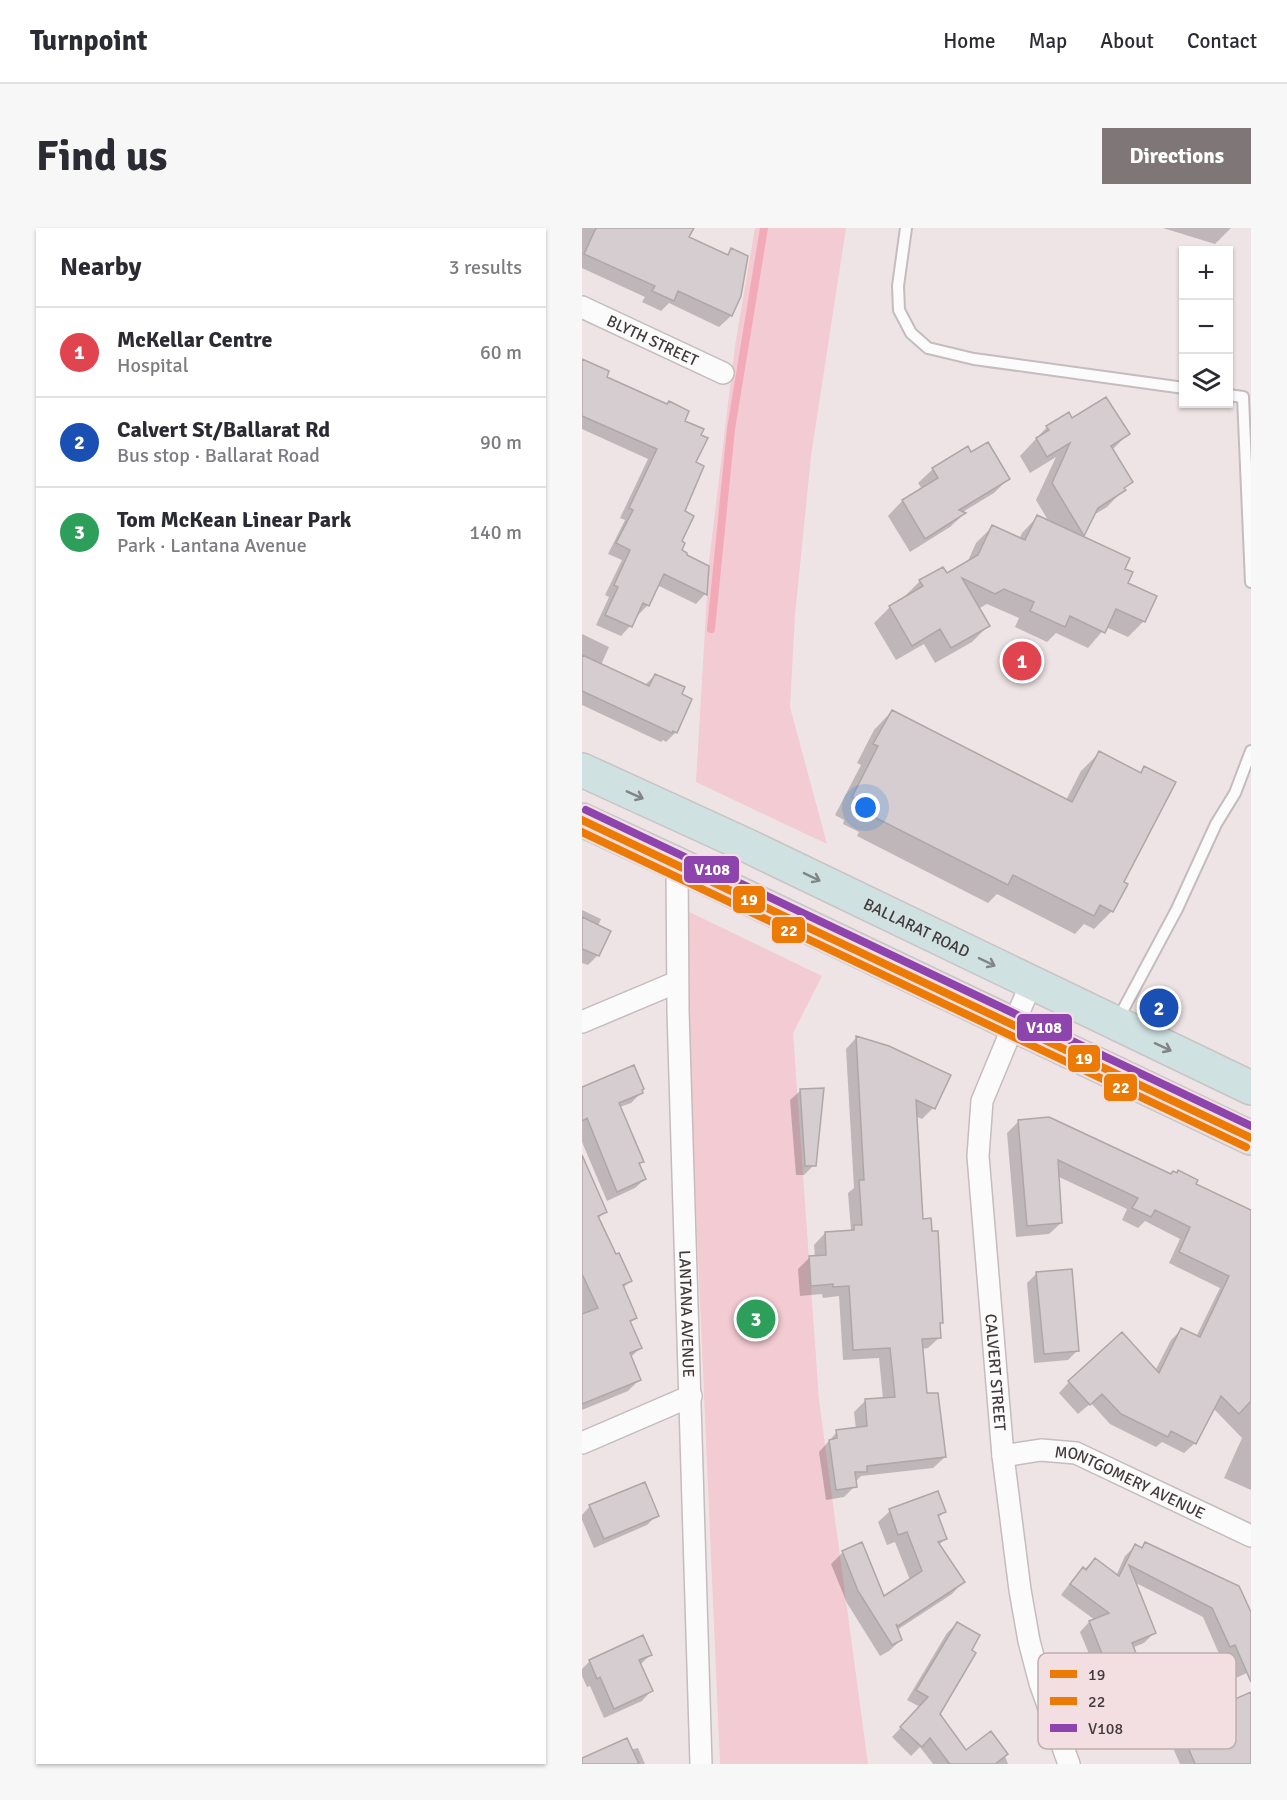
<!DOCTYPE html>
<meta charset="utf-8">
<style>
:root{--surface:#fff;--page:#f7f7f7;--text:#2b2b33;--muted:#7c7c81;--line:#e1e1e2;--accent:#7e7677}
body{margin:0;font-family:Signika,sans-serif;background:var(--page);color:var(--text)}
.controls{position:absolute;right:18px;top:18px;display:grid;overflow:hidden;border-radius:0px;box-shadow:0 2px 4px #0004}
.controls button{width:54px;height:54px;display:grid;place-items:center;padding:0;border:0;border-bottom:2px solid var(--line);background:var(--surface);color:var(--text);font:30px sans-serif}
.you{position:absolute;left:284px;top:580px;width:21px;height:21px;margin:-15px;border:4px solid #fff;border-radius:50%;background:#1a73e8;box-shadow:0 0 0 9px #1a73e833}
.badge{display:grid;place-items:center;width:39px;height:39px;border-radius:50%;background:var(--accent);color:#fff;font-size:20px;font-weight:700}
.pin{position:absolute;translate:-50% -50%;border:3px solid #fff;box-shadow:0 2px 6px #0006}
.list{margin:0;padding:0;list-style:none}
h2{display:flex;justify-content:space-between;align-items:center;height:78px;margin:0;padding:0 24px;font-size:26px}
h2 small{font-size:20px;font-weight:400;color:var(--muted)}
.list li{display:grid;grid-template-columns:39px 1fr auto;gap:18px;align-items:center;box-sizing:border-box;height:90px;padding:0 24px;border-top:2px solid var(--line)}
.list b{display:block;font-size:22px;white-space:nowrap}
.list p{margin:0;font-size:20px;white-space:nowrap;color:var(--muted)}
.list em{font-size:20px;font-style:normal;color:var(--muted)}
.icon{flex:none;width:33px;height:33px;fill:none;stroke:currentColor;stroke-width:2;stroke-linecap:round;stroke-linejoin:round}
.map{position:relative;flex:none;width:669px;height:1536px;overflow:hidden;border-radius:0px}
header{display:flex;align-items:center;gap:36px;box-sizing:border-box;height:84px;padding:0 30px;background:var(--surface);border-bottom:2px solid var(--line)}
header strong{font-size:28px}
nav{display:flex;gap:33px;margin-inline-start:auto;font-size:21px}
.intro{display:flex;align-items:center;justify-content:space-between;box-sizing:border-box;height:144px;padding:0 36px}
h1{margin:0;font-size:42px}
.button{padding:15px 27px;border-radius:0px;background:var(--accent);color:#fff;font-size:21px;font-weight:700}
main{display:flex;gap:36px;padding:0 36px}
aside{flex:1;background:var(--surface);border-radius:0px;box-shadow:0 2px 4px #0004}
.map>svg:first-child{display:block}
.green{fill:#f3cbd2}
.shadow{fill:#0003}
.lines{fill:none;stroke-linecap:round;stroke-linejoin:round}
.stream{stroke:#f3aab8;stroke-width:8}
.building{fill:#d5cdcf;stroke:#aea6a7;stroke-width:1.5}
.lane-casing{stroke:#c4bcbe;stroke-width:14}
.street-casing{stroke:#c4bcbe;stroke-width:24}
.highway-casing{stroke:#c8c3c4;stroke-width:36}
.lane{stroke:#fcfbfb;stroke-width:10}
.street{stroke:#fcfbfb;stroke-width:21}
.highway{stroke:#cfe1e1;stroke-width:33}
.bus-1-casing{stroke:#f3dfe2;stroke-width:12}
.bus-2-casing{stroke:#f3dfe2;stroke-width:12}
.bus-3-casing{stroke:#f3dfe2;stroke-width:12}
.bus-1{stroke:#ec7b06;stroke-width:8}
.bus-2{stroke:#ec7b06;stroke-width:8}
.bus-3{stroke:#8e44ad;stroke-width:8}
.oneway{stroke:#818586}
.labels{text-anchor:middle;stroke-width:4.5;stroke-linejoin:round;paint-order:stroke}
.street-label{font-size:16px;fill:#423a3b;stroke:#f3dfe2}
.key{fill:#f3dfe2;stroke:#beaeb0;stroke-width:1.5}
.key-label{font-size:16px;fill:#423a3b}
.line-badge{stroke:#f3dfe2;stroke-width:2}
.badge-label{font-size:16px;text-anchor:middle;font-weight:bold;fill:#fff}
</style>
<header>
<strong>Turnpoint</strong>
<nav><a>Home</a><a>Map</a><a>About</a><a>Contact</a></nav>
</header>
<div class="intro"><h1>Find us</h1><a class="button">Directions</a></div>
<main>
<aside>
<h2>Nearby<small>3 results</small></h2>
<ul class="list">
<li><span class="badge" style="background:#e0444e">1</span><div><b>McKellar Centre</b><p>Hospital</p></div><em>60 m</em></li>
<li><span class="badge" style="background:#1a4fb4">2</span><div><b>Calvert St/Ballarat Rd</b><p>Bus stop · Ballarat Road</p></div><em>90 m</em></li>
<li><span class="badge" style="background:#2e9e5b">3</span><div><b>Tom McKean Linear Park</b><p>Park · Lantana Avenue</p></div><em>140 m</em></li>
</ul>
</aside>
<div class="map">
<svg width="669" height="1536" viewBox="0 0 669 1536">
<rect width="100%" height="100%" fill="#eee4e6"/>
<path class="green" d="M173,0H264L229,228L213,387L208,479L245,616L114,554L127,334L153,118Z
M101,681L240,748L211,805L237,1172L286,1536H138Z"/>
<path class="shadow" d="M0,0H110L105,10L143,28L149,22L158,68L149,88L137,99L87,75L79,83L60,74L63,69L0,40Z
M581,0H649L633,16Z
M0,132L23,149L101,193L112,235L101,284L98,323L123,366L114,376L75,357L66,377L56,387L54,386L48,398L39,408L14,397L27,369L23,367L40,332L26,326L43,292L38,290L66,231L0,201Z
M490,192L546,206L530,222L549,254L525,279L510,288L499,309L541,342L544,356L562,393L546,409L524,399L506,420L474,405L465,414L433,399L437,390L405,376L396,381L406,398L390,414L353,435L342,416L314,432L292,395L308,379L323,370L322,369L338,353L364,347L385,335L394,315L410,299L437,311L440,305L455,289L467,294L454,272L474,229L448,245L438,228L465,199Z
M388,226L426,251L412,265L379,285L382,286L368,299L328,324L306,288L320,273L340,261L336,255L351,241Z
M0,406L27,419L19,437L63,457L73,447L94,504L84,514L81,512L79,514L0,477Z
M310,483L484,572L499,543L517,525L557,545L563,540L540,655L530,683L512,701L502,696L493,706L415,666L406,675L275,608L277,604L261,596L262,592L253,587L279,537L275,535L292,502Z
M0,682L19,691L16,698L27,703L15,728L6,737L0,735Z
M274,810L367,848L351,880L340,891L333,888L339,993L360,1094L357,1097L358,1109L346,1120L339,1121L344,1167L363,1229L351,1240L279,1248L273,1254V1258L262,1269L244,1272L237,1224L255,1204L274,1201L272,1184L283,1173L301,1171L297,1130L261,1132L257,1068L241,1070L240,1066L218,1068L216,1041L227,1030L233,1029L232,1017L243,1005L269,1002L266,965L272,960L264,821Z
M0,860L59,865L49,875L38,879L60,933L57,937L63,951L53,960L25,973L0,914Z
M218,863L232,937L222,947H214L208,872Z
M437,893L612,957L669,987V1262L642,1250L660,1210L631,1180L613,1215L602,1225L580,1214L574,1219L528,1196L509,1175L496,1186L477,1165L487,1154L573,1143L589,1112L599,1102L614,1109L638,1060L587,1035L598,1011L563,993L556,1000L540,992L545,981L475,948L479,995L467,1006L434,1009L425,905Z
M0,968L23,983L16,991L33,1029L48,1053L41,1060L53,1090L48,1095L58,1120L48,1130L57,1152L46,1163L0,1182Z
M455,1045L495,1123L486,1132L452,1135L445,1055Z
M355,1265L362,1284L356,1290L363,1311L357,1317L381,1354L370,1366L315,1402L319,1412L307,1423L298,1428L265,1375L249,1336L261,1324L301,1370L328,1352L313,1314L305,1317L296,1294L308,1283Z
M8,1278L75,1287L65,1297L12,1320L0,1292V1287Z
M563,1316L669,1388V1443L654,1450L643,1425L638,1428L621,1389L552,1354L572,1405L562,1415L550,1420L572,1474L562,1484L535,1494L498,1404L507,1394L513,1392L479,1367L491,1351L513,1332L534,1348L543,1328L553,1318L558,1321Z
M375,1395L356,1486L384,1524L423,1528L426,1536H351L338,1519L329,1528L310,1509L338,1479L325,1472L365,1405Z
M68,1427L58,1437L69,1463L60,1473L22,1490L8,1458L5,1459L0,1448V1441L8,1433Z
M669,1466V1536H598L580,1495L591,1484H627Z
M56,1520L63,1536H0V1532Z"/>
<g class="lines">
<path class="stream" d="M129,401L149,201L182,0"/>
</g>
<path class="building" d="M14,0H112L107,9L146,27L149,20L166,28L159,68L150,88L96,63L92,73L70,63L73,58L2,26Z
M0,131L27,143L25,149L85,176L87,173L107,183L103,193L122,201L119,207L126,210L114,234L122,238L103,283L112,288L100,313L103,315L100,322L105,325V327L127,338L125,367L82,346L67,378L61,375L50,399L23,387L36,359L32,357L48,322L34,315L51,282L47,280L75,221L0,188Z
M524,169L548,206L529,218L551,254L542,260L544,262L516,280L502,308L470,255L488,215L465,229L454,210L467,202L464,198L487,184L490,190Z
M406,214L428,251L377,282L384,285L343,311L320,272L356,250L350,240L386,218L389,224Z
M455,287L548,330L543,341L551,344L546,355L575,368L563,394L534,381L523,405L488,388L483,399L448,383L452,374L422,361L413,366L380,350L408,398L369,420L358,401L330,418L307,378L341,358L337,352L361,339L365,345L396,327L410,297L443,312Z
M0,427L67,458L73,446L103,459L100,466L110,471L95,505L91,503L90,505L0,463Z
M310,482L490,574L517,523L559,545L562,538L594,554L542,654L546,656L531,684L518,677L512,688L431,647L426,657L292,589L294,585L278,577L280,574L270,569L296,518L291,516Z
M0,689L29,703L17,728L0,721Z
M274,808L307,818L369,847L353,881L334,872L341,991L349,990L350,1003H356L361,1095H358L359,1110L340,1111L345,1165H356L364,1229L285,1238V1244H273L275,1259L254,1262L247,1212L255,1210L254,1202L285,1198L283,1171L313,1169L308,1120L271,1122L267,1058L251,1059V1056L229,1058L227,1028L244,1027L243,1004L272,1002V997H280L277,952H282Z
M52,837L62,861L60,862L61,865L37,875L62,934L57,935L64,951L35,964L5,890L0,893V859Z
M242,860L234,938H223L218,861Z
M467,889L574,939L589,946L591,943L595,945L596,942L616,952L614,956L669,982V1173L657,1186L639,1168L614,1216L589,1203L586,1209L539,1186L520,1166L508,1177L486,1153L540,1104L577,1145L599,1100L618,1109L647,1048L597,1024L608,999L573,982L569,989L550,980L556,970L476,932L480,995L445,998L436,892Z
M0,927L25,984L16,988L34,1026L37,1025L50,1053L41,1057L55,1090L48,1093L60,1120L48,1125L59,1152L0,1176V1086L16,1080L0,1046Z
M490,1041L497,1123L462,1126L454,1044Z
M63,1254L77,1288L22,1311L7,1277Z
M356,1263L364,1284L356,1287L365,1311L356,1314L383,1354L316,1398L314,1396L320,1412L310,1417L276,1363L260,1323L280,1314L302,1368L340,1343L325,1304L316,1307L307,1281Z
M563,1314L657,1358L669,1384V1454L653,1417L648,1419L630,1380L547,1337L574,1405L550,1415L573,1474L544,1486L507,1393L527,1385L488,1356L501,1339L504,1342L513,1330L537,1348L553,1316L560,1320Z
M375,1394L398,1407L390,1422L394,1425L358,1486L384,1522L409,1503L426,1526L413,1536H366L367,1535L348,1510L340,1519L318,1499L346,1469L334,1462Z
M61,1407L70,1427L57,1432L71,1463L32,1481L18,1449L15,1451L7,1432Z
M669,1464V1536H613L591,1483L623,1469L628,1482Z
M45,1510L57,1536H0V1530Z"/>
<g class="lines">
<g class="lane-casing">
<path id="lane" d="M324,0L316,58L317,82L329,105L346,120L392,131L602,160
M646,167L661,169L669,354
M535,793L595,681L634,596L653,565L669,523"/>
</g>
<g class="street-casing">
<g id="street">
<path id="s1" d="M0,79L141,145"/>
<path id="s2" d="M95,636L96,783L119,1536"/>
<path id="s3" d="M449,755L400,873L396,928L421,1228L438,1362L447,1413L458,1455L487,1536"/>
<path d="M0,794L95,754"/>
<path d="M0,1215L109,1168"/>
<path id="s4" d="M421,1228L459,1222L494,1225L669,1308"/>
</g>
</g>
<g class="highway-casing">
<g id="highway">
<path id="s5" d="M0,542L166,618L669,860"/>
<path d="M0,592L95,636L669,910"/>
</g>
</g>
<use href="#lane" class="lane"/>
<use href="#street" class="street"/>
<use href="#highway" class="highway"/>
<g class="bus-1-casing">
<path id="bus-1" d="M0,592L669,910"/>
</g>
<g class="bus-2-casing">
<path id="bus-2" d="M0,604L664,919"/>
</g>
<g class="bus-3-casing">
<path id="bus-3" d="M4,582L669,898"/>
</g>
<use href="#bus-1" class="bus-1"/>
<use href="#bus-2" class="bus-2"/>
<use href="#bus-3" class="bus-3"/>
</g>
<defs><path id="oneway-shaft" d="M-6 0H5M1.5-3L5.5 0L1.5 3" fill="none" stroke-width="1.6" stroke-linecap="round" stroke-linejoin="round" transform="scale(1.5)"/></defs>
<g class="oneway">
<use href="#oneway-shaft" transform="translate(53 567) rotate(24)"/>
<use href="#oneway-shaft" transform="translate(230 649) rotate(26)"/>
<use href="#oneway-shaft" transform="translate(405 734) rotate(26)"/>
<use href="#oneway-shaft" transform="translate(581 819) rotate(25)"/>
</g>
<g class="labels">
<g class="street-label">
<text dy="6" stroke="none"><textPath href="#s1" startOffset="78">BLYTH STREET</textPath></text>
<text dy="6" stroke="none"><textPath href="#s5" startOffset="370">BALLARAT ROAD</textPath></text>
<text dy="6" stroke="none"><textPath href="#s2" startOffset="450">LANTANA AVENUE</textPath></text>
<text dy="6" stroke="none"><textPath href="#s3" startOffset="400">CALVERT STREET</textPath></text>
<text dy="6" stroke="none"><textPath href="#s4" startOffset="134">MONTGOMERY AVENUE</textPath></text>
</g>
</g>
<rect x="456" y="1425" width="198" height="96" rx="9" class="key"/>
<rect x="468" y="1442" width="27" height="8" fill="#ec7b06"/>
<rect x="468" y="1469" width="27" height="8" fill="#ec7b06"/>
<rect x="468" y="1496" width="27" height="8" fill="#8e44ad"/>
<g class="key-label">
<text x="506" y="1452">19</text>
<text x="506" y="1479">22</text>
<text x="506" y="1506">V108</text>
</g>
<g class="line-badge">
<rect x="101" y="627" width="57" height="29" rx="6" fill="#8e44ad"/>
<rect x="150" y="657" width="34" height="29" rx="6" fill="#ec7b06"/>
<rect x="189" y="688" width="35" height="28" rx="6" fill="#ec7b06"/>
<rect x="434" y="785" width="57" height="29" rx="6" fill="#8e44ad"/>
<rect x="485" y="816" width="34" height="29" rx="6" fill="#ec7b06"/>
<rect x="521" y="845" width="35" height="29" rx="6" fill="#ec7b06"/>
</g>
<g class="badge-label">
<text x="130" y="647">V108</text>
<text x="167" y="677">19</text>
<text x="207" y="708">22</text>
<text x="462" y="805">V108</text>
<text x="502" y="836">19</text>
<text x="539" y="865">22</text>
</g>
</svg>
<div class="controls">
<button>+</button>
<button>−</button>
<button><svg class="icon" aria-label="layers" viewBox="0 0 24 24"><path d="M12 4l9 5-9 5-9-5zM3 14l9 5 9-5"/></svg></button>
</div>
<div class="you"></div>
<div class="pin badge" style="left:440px;top:433px;background:#e0444e">1</div>
<div class="pin badge" style="left:577px;top:780px;background:#1a4fb4">2</div>
<div class="pin badge" style="left:174px;top:1091px;background:#2e9e5b">3</div>
</div>
</main>
